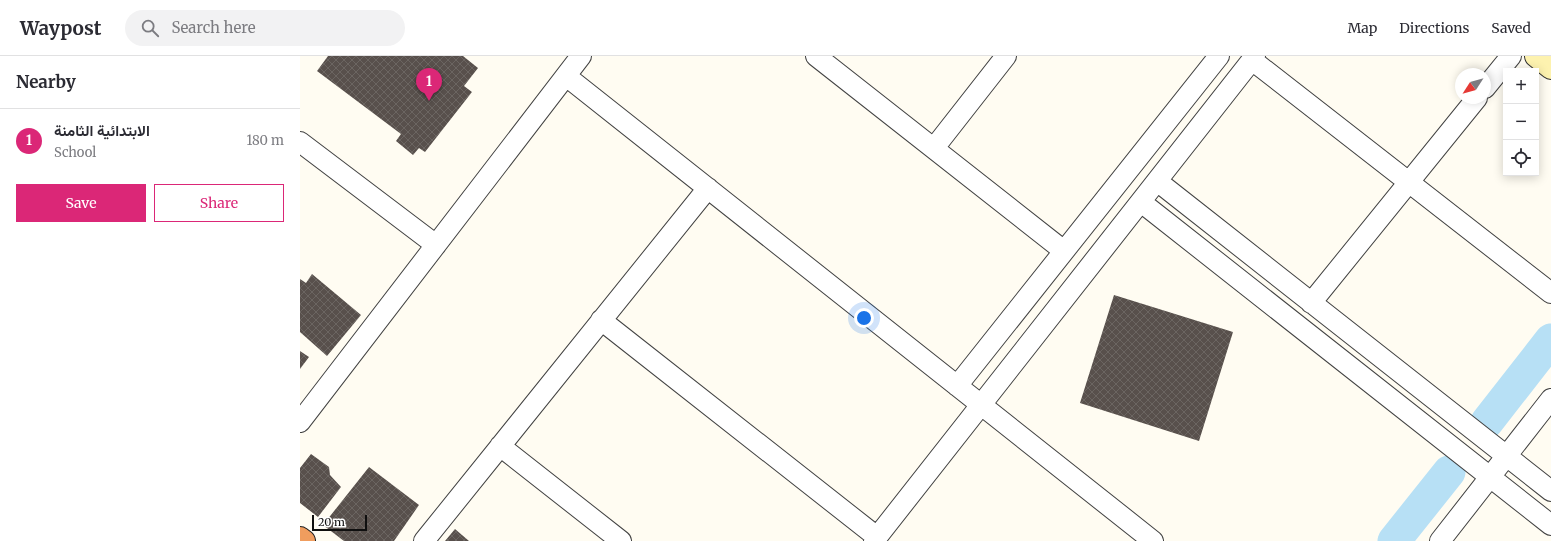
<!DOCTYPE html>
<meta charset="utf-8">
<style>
:root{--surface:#fff;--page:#f2f2f3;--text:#2b2b33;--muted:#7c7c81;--line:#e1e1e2;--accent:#db2777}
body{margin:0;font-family:Merriweather,Vazirmatn,serif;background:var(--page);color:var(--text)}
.controls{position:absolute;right:12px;top:12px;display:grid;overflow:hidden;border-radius:0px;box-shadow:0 2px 10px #0003}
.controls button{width:36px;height:36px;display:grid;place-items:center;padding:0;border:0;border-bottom:1px solid var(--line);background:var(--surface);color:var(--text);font:20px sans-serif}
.compass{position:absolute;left:1155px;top:12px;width:36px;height:36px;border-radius:50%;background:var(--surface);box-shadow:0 2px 10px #0003;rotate:234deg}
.scale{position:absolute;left:12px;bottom:10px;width:55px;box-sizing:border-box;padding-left:4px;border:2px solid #0f0f0f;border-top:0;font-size:11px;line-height:14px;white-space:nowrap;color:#0f0f0f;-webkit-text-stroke:3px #fff;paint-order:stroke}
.you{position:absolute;left:564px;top:262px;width:14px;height:14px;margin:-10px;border:3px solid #fff;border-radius:50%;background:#1a73e8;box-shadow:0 0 0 6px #1a73e833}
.badge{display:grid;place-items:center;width:26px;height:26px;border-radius:50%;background:var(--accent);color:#fff;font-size:13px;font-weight:700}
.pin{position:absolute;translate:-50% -33px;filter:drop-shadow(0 1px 2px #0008)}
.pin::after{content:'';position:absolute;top:21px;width:14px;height:12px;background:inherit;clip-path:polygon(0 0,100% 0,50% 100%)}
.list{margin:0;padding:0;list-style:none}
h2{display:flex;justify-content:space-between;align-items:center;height:52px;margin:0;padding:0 16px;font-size:17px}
h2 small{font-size:13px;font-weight:400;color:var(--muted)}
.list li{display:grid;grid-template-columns:26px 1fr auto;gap:12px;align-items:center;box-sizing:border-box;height:64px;padding:0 16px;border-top:1px solid var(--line)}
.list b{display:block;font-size:15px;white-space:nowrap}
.list p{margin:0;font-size:13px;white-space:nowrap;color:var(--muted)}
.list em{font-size:13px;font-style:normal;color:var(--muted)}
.actions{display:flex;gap:8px;padding:12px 16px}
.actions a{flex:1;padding:9px 0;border:1px solid var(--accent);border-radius:0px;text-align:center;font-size:14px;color:var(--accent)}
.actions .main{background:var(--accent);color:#fff}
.icon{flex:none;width:22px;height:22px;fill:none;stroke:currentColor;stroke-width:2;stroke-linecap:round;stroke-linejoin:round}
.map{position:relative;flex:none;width:1251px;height:485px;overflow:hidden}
header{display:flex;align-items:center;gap:24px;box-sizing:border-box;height:56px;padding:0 20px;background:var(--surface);border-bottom:1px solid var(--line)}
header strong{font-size:19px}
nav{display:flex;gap:22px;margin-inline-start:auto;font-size:14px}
.search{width:280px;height:36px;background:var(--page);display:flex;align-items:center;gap:10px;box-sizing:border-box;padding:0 14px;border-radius:22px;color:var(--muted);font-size:15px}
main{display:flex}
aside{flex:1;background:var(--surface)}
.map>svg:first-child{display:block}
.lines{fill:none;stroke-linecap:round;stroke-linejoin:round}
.river{stroke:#b7e0f5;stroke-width:33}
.building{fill:url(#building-cross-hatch)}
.street-casing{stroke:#424242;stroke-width:22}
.secondary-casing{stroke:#313131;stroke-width:24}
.highway-casing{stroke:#202020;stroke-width:24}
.street{stroke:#fff;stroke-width:20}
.secondary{stroke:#fdf2af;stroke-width:22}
.highway{stroke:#f09d5e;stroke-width:22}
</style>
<header>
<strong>Waypost</strong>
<div class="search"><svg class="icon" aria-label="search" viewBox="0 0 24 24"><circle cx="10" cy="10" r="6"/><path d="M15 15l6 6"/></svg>Search here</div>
<nav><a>Map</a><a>Directions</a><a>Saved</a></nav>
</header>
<main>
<aside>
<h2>Nearby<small></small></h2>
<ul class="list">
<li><span class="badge">1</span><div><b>الابتدائية الثامنة</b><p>School</p></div><em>180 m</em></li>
</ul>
<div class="actions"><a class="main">Save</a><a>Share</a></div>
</aside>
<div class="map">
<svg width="1251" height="485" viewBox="0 0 1251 485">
<defs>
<pattern id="building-cross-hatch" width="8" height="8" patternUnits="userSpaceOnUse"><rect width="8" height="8" fill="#58504c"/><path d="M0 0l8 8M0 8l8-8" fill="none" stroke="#6b6561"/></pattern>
</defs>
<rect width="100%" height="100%" fill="#fffcf2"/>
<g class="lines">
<path class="river" d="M1187,366L1251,284
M1094,485L1149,416"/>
</g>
<path class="building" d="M28,0H163L178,12L164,30L172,36L125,96L119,92L113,99L96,85L101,78L17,15Z
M12,218L61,259L27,300L0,276V223L6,227Z
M814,239L933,276L899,385L780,347Z
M0,295L9,301L0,313Z
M11,398L29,411L30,419L41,431L18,461L0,447V412Z
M69,411L119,449L94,485H44L23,469Z
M155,473L169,485H145Z"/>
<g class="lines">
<g class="street-casing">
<path id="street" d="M516,0L764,195
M952,4L1251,237
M266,20L853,485
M1185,32L1211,0
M0,86L136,189
M634,92L706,0
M857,125L1251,435
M841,146L1251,469
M1011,247L1177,42
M301,264L577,481
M657,330L919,0
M0,366L281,0
M200,390L321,485
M124,485L408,132
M574,485L955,0
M1140,485L1251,343"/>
</g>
<g class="secondary-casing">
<path id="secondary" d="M1236,0L1251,12"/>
</g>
<g class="highway-casing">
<path id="highway" d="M0,482L4,485"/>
</g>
<use href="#street" class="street"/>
<use href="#secondary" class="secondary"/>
<use href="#highway" class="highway"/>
</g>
</svg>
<div class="controls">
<button>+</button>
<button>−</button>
<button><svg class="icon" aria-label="locate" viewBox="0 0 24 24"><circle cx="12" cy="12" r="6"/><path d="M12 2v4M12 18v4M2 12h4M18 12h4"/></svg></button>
</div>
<svg class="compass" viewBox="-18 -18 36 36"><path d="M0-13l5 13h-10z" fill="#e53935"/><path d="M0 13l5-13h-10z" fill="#7c7c81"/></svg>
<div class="scale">20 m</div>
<div class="you"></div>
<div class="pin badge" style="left:129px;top:45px">1</div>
</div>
</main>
